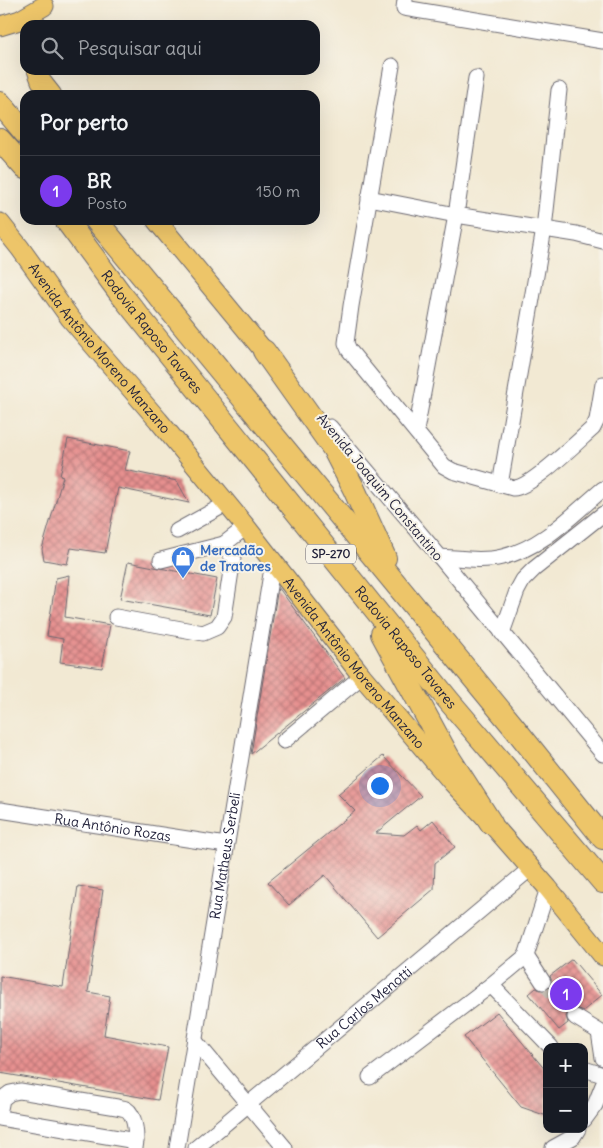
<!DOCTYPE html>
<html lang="pt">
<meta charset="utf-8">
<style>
:root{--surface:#171b24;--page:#20242c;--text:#f1f3f6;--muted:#9ea1a6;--line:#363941;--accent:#7c3aed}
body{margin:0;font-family:Delius,sans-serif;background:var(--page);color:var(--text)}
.controls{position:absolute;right:15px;bottom:15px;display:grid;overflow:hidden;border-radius:10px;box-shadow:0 5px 20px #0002}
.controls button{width:45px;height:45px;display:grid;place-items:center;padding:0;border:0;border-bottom:1px solid var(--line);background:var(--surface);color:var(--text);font:25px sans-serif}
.you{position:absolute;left:379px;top:785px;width:18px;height:18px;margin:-12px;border:4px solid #fff;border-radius:50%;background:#1a73e8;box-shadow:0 0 0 8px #1a73e833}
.badge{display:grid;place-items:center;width:32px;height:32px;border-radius:50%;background:var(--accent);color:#fff;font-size:16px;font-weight:700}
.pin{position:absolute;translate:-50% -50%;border:2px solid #fff;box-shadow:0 1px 5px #0006}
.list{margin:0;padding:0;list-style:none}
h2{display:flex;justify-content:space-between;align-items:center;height:65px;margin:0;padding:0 20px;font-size:21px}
h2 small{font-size:16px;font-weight:400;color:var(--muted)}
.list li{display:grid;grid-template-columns:32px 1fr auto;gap:15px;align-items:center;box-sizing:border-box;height:70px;padding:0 20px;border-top:1px solid var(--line)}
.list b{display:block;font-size:19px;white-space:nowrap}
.list p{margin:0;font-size:16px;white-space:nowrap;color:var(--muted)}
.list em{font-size:16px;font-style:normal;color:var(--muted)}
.icon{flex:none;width:28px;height:28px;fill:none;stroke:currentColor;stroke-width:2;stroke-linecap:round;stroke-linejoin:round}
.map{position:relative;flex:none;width:603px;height:1148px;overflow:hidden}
.search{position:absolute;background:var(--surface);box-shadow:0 5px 20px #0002;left:20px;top:20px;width:300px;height:55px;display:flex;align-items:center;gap:12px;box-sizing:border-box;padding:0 18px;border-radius:15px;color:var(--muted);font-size:19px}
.panel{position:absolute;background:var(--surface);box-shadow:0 5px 20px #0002;left:20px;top:90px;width:300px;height:135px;border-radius:15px}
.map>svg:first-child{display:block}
.building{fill:url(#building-cross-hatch)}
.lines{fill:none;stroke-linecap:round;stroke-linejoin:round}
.minor-tunnel{stroke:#c8c1b5;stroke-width:15;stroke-dasharray:15 8;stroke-linecap:butt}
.minor-casing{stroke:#6b6870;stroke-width:17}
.major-casing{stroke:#6b6870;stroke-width:21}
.highway-casing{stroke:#6b6870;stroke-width:24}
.minor{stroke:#fff;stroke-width:15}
.major{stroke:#edc569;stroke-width:19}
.highway{stroke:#edc569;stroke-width:22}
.labels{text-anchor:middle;stroke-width:4;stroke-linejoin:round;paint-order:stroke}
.shield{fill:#f7f3e8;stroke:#62616f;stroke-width:1}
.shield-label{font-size:12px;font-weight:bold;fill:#22223b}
.street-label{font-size:14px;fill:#22223b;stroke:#f7f3e8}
.shop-label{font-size:14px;font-weight:bold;fill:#366cbe;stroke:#f7f3e8;text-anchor:start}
</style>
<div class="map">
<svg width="603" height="1148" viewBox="0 0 603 1148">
<defs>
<pattern id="building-cross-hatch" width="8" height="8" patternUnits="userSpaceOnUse" patternTransform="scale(1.25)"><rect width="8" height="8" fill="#e6908f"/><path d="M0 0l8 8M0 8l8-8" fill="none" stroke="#ba7576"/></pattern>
</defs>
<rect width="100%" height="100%" fill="#f7f3e8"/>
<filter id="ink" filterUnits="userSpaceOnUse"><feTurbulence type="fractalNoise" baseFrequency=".02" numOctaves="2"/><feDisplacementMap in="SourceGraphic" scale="10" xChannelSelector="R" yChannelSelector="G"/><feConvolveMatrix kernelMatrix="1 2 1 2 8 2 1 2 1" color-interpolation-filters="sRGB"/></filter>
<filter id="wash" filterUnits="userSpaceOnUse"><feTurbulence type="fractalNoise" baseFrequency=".0096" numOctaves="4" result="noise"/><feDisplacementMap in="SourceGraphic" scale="20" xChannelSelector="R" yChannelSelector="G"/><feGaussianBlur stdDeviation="1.12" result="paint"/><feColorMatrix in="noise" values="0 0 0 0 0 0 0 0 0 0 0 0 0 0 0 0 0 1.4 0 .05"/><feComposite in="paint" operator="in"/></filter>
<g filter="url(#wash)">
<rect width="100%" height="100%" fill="#f2e9d3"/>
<g id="blocks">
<path class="building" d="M68,439L130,451L125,470L177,481L189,503L118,488L105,553L71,548L67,564L44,560L42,549L63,477L60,476Z
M128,562L217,579L210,615L120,599Z
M69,575L65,617L110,625L102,668L60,662L63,639L47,636L56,578Z
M278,587L345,678L251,754Z
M383,756L421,796L376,833L404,835L417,825L421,830L433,820L455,847L435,863L434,889L377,937L325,875L289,905L268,882L355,811L338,794Z
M78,886L103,890L88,992L110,996L104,1035L168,1047L158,1100L0,1073V976L63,987Z
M572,959L602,995L583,1011L576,1008L570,1009L566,1016L568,1023L559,1030L529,994L536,988L543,991L548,990L552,982L550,976Z
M497,1012L547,1072V1116L521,1107L464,1037Z"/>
</g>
</g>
<g filter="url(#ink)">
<use href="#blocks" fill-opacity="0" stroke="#6b6870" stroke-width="1"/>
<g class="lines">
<path class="minor-tunnel" d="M543,982L575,1017"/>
<g class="minor-casing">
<g id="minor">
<path d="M405,0L404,8L603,41"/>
<path d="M392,66L351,306L346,343L349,350L444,466L453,471L513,488C530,489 578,441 593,428L597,420L603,384"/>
<path d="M369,198L456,215L576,234L603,241"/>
<path d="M330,427L440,557L603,754"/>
<path d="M416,431L456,215L476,78"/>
<path d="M500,485L544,229L559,90"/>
<path d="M177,531L226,504"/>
<path d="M440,557C460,558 482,562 502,557C542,548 572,515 603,489"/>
<path d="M161,560L224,544L246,527"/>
<path d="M116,617L203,633L217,627L224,617L233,558L224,544"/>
<path d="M502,633L517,591L523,580L534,569L603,514"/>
<path d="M284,741L362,676"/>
<path id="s1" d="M0,810L226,845"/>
<path d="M526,956L543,982"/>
<path d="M491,985L551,1047"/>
<path d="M575,1017L603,1034"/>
<path d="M599,1032L603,1058"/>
<path d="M195,1041L285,1148"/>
<path d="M584,1069L603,1075"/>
<path d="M370,1077L491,985L526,956L548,888"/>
<path d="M0,1109L2,1099L10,1093L20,1091L117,1107C120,1108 123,1108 126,1109C136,1115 137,1138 135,1148"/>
<path d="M0,1118L136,1141"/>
<path d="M584,1120L595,1105L603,1085"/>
<path id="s2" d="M177,1148L271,574L278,567"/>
<path id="s3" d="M196,1148L531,868"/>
<path d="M553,1148L573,1137L578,1129"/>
</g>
</g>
<g class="major-casing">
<g id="major">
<path d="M0,26L20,20L44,6"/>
<path d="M37,70L41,81L52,95"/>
<path d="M156,220L264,351"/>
<path id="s4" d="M0,223L20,248L70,318L158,420L246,527L362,676L453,783L491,823L548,888L603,956"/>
</g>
</g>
<g class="highway-casing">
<g id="highway">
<path d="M0,103L25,133"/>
<path d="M0,140L25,168"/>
<path id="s5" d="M66,220L120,293L449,701L603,882"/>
<path d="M96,220L513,726L603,838"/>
<path d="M264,351L333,448L354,489L385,558"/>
<path d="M382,634L448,756L491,823"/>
</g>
</g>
<use href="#minor" class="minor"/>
<use href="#major" class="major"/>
<use href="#highway" class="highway"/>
</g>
</g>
<defs>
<g id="shop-pin" transform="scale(1.25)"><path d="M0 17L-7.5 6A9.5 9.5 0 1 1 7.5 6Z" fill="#3f7fe0" stroke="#f7f3e8"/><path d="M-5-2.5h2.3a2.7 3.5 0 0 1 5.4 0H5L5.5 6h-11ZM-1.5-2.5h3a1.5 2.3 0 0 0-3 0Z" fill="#fff"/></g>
</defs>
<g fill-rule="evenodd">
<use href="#shop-pin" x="183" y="558"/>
</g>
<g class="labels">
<rect class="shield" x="306" y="544.5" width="50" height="19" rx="4"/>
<g class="shield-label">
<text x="331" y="558">SP-270</text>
</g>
<g class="street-label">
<text dy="5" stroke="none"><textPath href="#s5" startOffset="141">Rodovia Raposo Tavares</textPath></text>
<text dy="5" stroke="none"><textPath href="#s4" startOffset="160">Avenida Antônio Moreno Manzano</textPath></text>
<text transform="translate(380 487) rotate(50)" y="5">Avenida Joaquim Constantino</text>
<text dy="5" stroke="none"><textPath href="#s5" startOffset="546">Rodovia Raposo Tavares</textPath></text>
<text dy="5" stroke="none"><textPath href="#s4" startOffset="565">Avenida Antônio Moreno Manzano</textPath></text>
<text dy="5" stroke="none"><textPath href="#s1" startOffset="114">Rua Antônio Rozas</textPath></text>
<text dy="5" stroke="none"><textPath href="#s2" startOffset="296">Rua Matheus Serbeli</textPath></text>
<text dy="5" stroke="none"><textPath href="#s3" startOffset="219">Rua Carlos Menotti</textPath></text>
</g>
<g class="shop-label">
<text x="200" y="555">Mercadão<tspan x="200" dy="16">de Tratores</tspan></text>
</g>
</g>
</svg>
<div class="controls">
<button>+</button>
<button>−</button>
</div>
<div class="you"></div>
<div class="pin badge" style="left:566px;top:994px">1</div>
<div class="search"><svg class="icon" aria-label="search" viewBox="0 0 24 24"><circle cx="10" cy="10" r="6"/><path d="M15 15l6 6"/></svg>Pesquisar aqui</div>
<section class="panel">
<h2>Por perto<small></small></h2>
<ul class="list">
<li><span class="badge">1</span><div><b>BR</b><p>Posto</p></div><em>150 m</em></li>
</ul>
</section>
</div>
